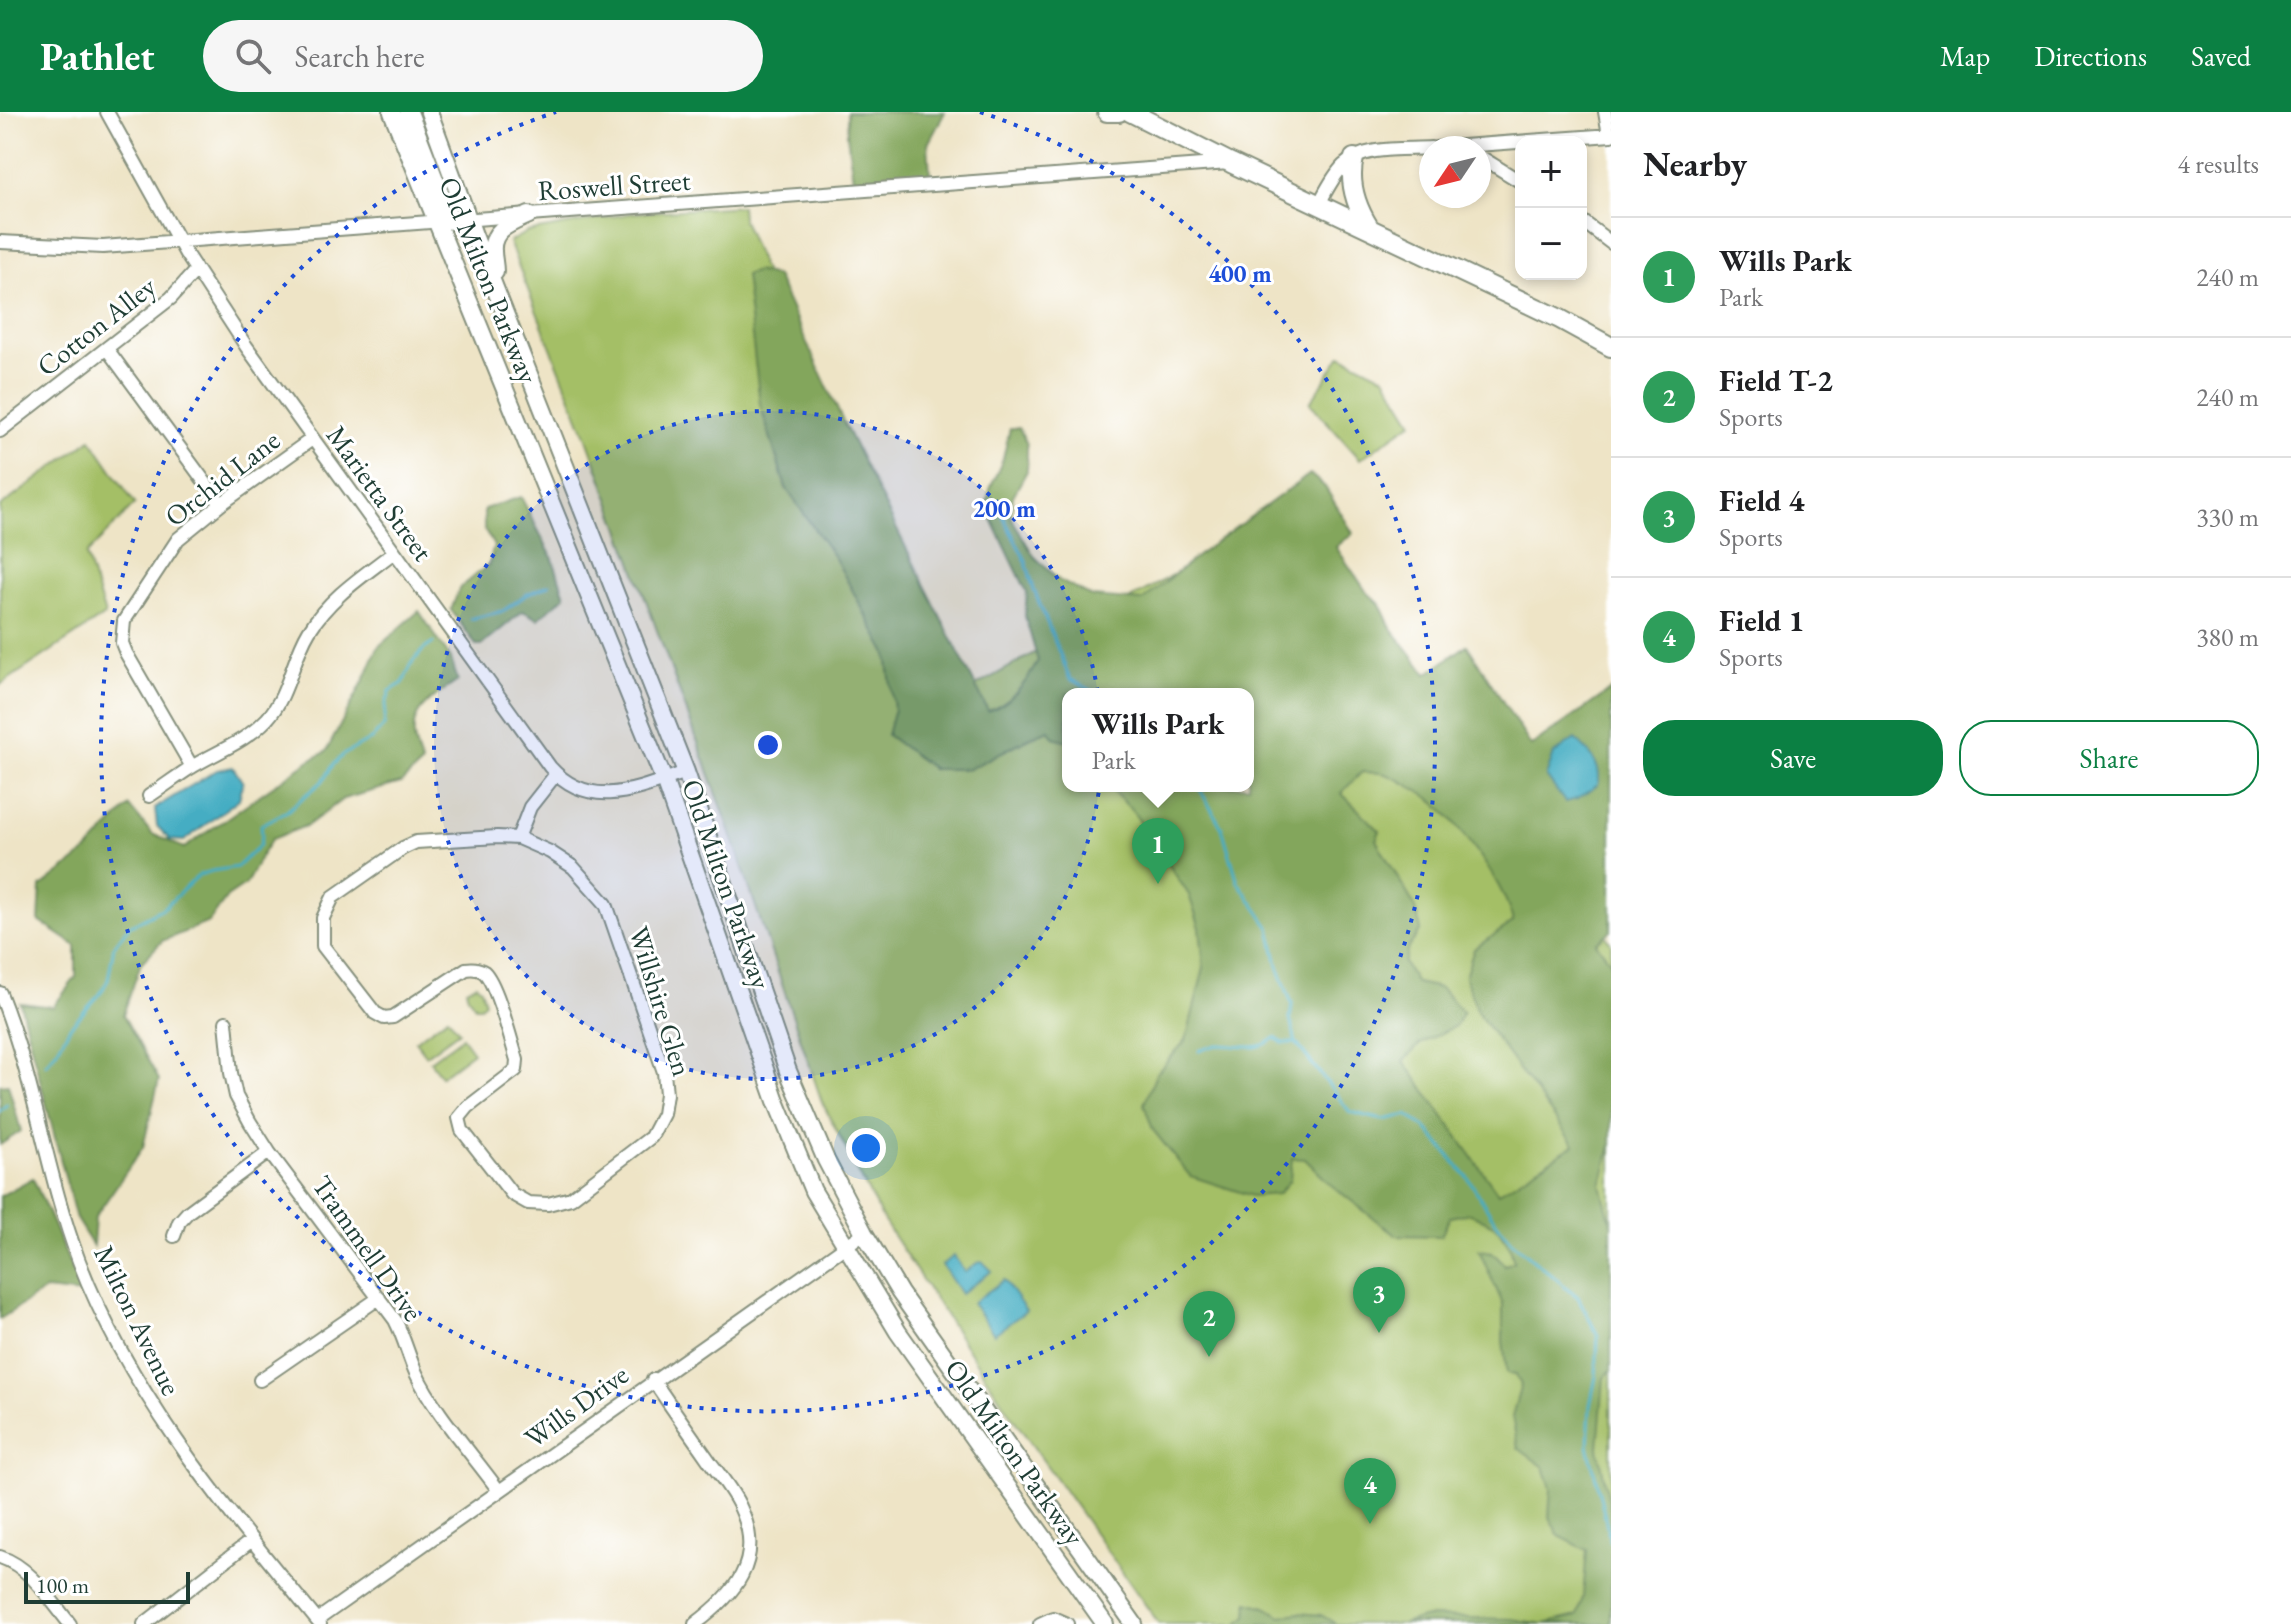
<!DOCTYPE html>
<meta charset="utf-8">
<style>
:root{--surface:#fff;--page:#f6f6f6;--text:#202124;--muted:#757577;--line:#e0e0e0;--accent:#0b8043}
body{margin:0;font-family:"EB Garamond",serif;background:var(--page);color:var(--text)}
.controls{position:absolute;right:24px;top:24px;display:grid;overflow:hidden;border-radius:16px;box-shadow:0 4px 12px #0003}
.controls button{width:72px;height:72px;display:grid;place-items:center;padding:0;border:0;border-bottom:2px solid var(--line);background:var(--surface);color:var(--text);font:40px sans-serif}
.compass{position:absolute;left:1419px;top:24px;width:72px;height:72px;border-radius:50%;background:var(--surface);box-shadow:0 4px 12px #0003;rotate:235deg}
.scale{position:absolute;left:24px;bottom:20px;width:166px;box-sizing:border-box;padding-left:8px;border:4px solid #1f3d34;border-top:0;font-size:22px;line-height:28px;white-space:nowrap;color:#1f3d34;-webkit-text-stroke:6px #fff;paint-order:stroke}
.you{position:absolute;left:866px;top:1036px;width:28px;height:28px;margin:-20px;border:6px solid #fff;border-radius:50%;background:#1a73e8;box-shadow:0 0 0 12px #1a73e833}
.badge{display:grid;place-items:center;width:52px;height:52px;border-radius:50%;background:var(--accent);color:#fff;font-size:26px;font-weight:700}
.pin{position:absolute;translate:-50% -66px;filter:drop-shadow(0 2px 4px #0008)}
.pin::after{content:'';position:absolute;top:42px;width:28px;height:24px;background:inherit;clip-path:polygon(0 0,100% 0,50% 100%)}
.popup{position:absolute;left:1062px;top:576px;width:192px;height:104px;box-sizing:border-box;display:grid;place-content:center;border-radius:16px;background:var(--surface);filter:drop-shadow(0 2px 6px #0005);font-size:26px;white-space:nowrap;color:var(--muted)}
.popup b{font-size:30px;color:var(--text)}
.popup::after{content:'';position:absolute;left:50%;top:100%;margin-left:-16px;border:16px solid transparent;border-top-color:var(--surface)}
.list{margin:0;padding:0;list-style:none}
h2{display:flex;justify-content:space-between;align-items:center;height:104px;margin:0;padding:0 32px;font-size:34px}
h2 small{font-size:26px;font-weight:400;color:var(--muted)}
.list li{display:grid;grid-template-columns:52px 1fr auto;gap:24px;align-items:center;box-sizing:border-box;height:120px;padding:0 32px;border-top:2px solid var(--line)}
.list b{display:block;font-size:30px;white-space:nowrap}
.list p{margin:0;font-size:26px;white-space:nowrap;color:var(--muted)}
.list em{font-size:26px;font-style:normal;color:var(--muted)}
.actions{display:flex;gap:16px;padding:24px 32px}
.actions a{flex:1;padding:18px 0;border:2px solid var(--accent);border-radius:32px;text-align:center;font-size:28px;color:var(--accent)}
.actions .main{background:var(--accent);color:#fff}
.icon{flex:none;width:44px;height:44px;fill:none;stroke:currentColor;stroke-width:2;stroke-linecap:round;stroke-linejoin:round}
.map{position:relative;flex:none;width:1611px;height:1512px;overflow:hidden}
header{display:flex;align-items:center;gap:48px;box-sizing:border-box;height:112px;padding:0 40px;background:var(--accent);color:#fff}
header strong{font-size:38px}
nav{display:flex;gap:44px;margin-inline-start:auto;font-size:28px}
.search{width:560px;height:72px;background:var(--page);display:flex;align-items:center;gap:20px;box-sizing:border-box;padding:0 28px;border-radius:44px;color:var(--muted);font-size:30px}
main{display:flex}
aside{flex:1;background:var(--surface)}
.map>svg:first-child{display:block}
.green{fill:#a4bf66;stroke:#627e4d;stroke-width:2;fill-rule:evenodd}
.forest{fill:#83a65b;stroke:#517248;stroke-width:2;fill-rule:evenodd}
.water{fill:#44adc3;stroke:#32757c;stroke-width:2}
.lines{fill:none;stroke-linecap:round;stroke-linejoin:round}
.stream{stroke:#44adc3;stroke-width:3}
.minor-casing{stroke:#86907d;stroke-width:16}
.major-casing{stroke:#86907d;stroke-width:20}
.highway-casing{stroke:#86907d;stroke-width:22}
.minor{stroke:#fff;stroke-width:12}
.major{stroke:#fff;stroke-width:16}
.highway{stroke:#fff;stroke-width:18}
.ring{fill:none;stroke:#1d4ed8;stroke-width:4;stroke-dasharray:4 8}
.labels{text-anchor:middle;stroke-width:6;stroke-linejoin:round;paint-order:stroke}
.street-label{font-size:28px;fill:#1f3d34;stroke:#fff}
.centre{fill:#1d4ed8;stroke:#fff;stroke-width:4}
.ring-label{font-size:24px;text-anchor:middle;font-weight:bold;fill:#1d4ed8;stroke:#fff;stroke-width:6;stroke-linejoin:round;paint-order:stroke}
</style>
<header>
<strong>Pathlet</strong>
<div class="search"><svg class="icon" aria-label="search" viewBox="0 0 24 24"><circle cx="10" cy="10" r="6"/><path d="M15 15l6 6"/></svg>Search here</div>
<nav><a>Map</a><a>Directions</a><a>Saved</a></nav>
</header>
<main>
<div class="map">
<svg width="1611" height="1512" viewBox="0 0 1611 1512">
<rect width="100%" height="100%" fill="#fff"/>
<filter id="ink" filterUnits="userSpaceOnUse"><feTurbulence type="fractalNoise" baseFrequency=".0125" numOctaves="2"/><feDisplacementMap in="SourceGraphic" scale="16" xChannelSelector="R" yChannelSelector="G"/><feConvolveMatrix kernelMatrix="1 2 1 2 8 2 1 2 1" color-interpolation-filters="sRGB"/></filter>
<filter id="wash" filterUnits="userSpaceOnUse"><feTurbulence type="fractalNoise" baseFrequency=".006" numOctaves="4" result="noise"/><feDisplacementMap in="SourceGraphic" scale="32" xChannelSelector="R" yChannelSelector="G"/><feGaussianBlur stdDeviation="1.8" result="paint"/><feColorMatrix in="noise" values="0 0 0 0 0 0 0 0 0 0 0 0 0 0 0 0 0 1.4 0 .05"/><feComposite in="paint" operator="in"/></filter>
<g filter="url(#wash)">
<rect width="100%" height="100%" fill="#eee4c6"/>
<path class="green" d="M741,94L742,106L846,358L967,579L1295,394L1611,831V1512H1159L1008,1299L883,1108L822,990L728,713L585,321L509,130L527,120L633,101ZM1068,582H1248V674H1068Z
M1341,243L1385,265L1413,310L1360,347L1310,291Z
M91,327L135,392L86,443L105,503L0,573V395Z
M476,872L481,876L485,890L480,894H475L468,884L466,877Z
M448,905L459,919L426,943L415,929Z
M462,925L473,940L441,964L430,949Z"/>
<path class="forest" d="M847,0H945L928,32L930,62L853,68L847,23Z
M756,159L776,164L848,320L988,599C1012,591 1027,570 1038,549L1025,504L1027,480L986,395L990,377L1003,347L1010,316H1019L1027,332V359L1013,384L1011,405L1034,444L1060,469L1092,485L1142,489L1206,437L1310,362L1325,375L1353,421L1336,435L1366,479L1380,492L1391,516L1427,562L1467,533L1531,634L1611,578V819L1596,831L1611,850V1034L1601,1073L1611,1112V1258L1604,1266L1598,1336L1611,1399V1512H1402L1426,1505L1511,1507L1544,1512L1577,1504L1583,1485L1587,1438L1559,1424L1549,1405L1551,1376L1544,1355L1518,1336L1512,1304L1521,1273L1516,1262L1507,1261L1503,1229V1192L1479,1138L1492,1140L1505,1153L1514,1150L1510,1135L1497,1115L1470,1101L1450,1105L1441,1124L1395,1123L1330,1072L1305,1047L1292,1046L1290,1068L1278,1082L1252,1084L1190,1064L1153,1018L1144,992L1156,962L1186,928L1204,856L1200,816L1189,783L1132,698L1107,674H1248V582H1068V629L1053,625L1049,618L1029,626L969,657H933L887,623L894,597L887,542L836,448L786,376L760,292L745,163ZM1362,660C1369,661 1375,660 1381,661C1393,663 1426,683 1436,691C1463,716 1506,775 1513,810L1474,837L1465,865L1478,901L1574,1033L1498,1081L1404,949L1420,932L1455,914L1463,900L1440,876L1416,871L1404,851L1408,836L1421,818L1414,793L1376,728L1380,719L1341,681Z
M521,385L553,447L565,484L538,507L523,499L482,533H476L451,498L459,477L489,452L494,434L484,417V397Z
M419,499L451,547L458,569C420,594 402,603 422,652L401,671L343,687L308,713L272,727L259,747L246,772L227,785L209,810L162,829L141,851L123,903L159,968L143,1035L95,1105L93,1134L76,1107L20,891L53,895L76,865V834L39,809L41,775L85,741L129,694L152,722L184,736L310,648L326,640L364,568L378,535Z
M8,972L21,1019L0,1033V973Z
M33,1066L83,1182L45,1178L0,1207V1084Z
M1248,1490L1266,1495L1281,1504L1298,1501L1321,1503L1336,1512H1237L1247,1504Z"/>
<path class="water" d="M1575,627C1589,639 1603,654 1598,673L1577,687L1565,690L1546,664L1554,642Z
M233,655L243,671L239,687L184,729L170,728L157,714L155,696L217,658Z
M954,1144L965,1160L977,1151L983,1150L992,1159L961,1182L942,1153Z
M1004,1168L1026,1199L994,1222L972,1191Z"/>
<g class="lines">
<path class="stream" d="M995,389L1026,449L1034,478L1070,567L1099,582
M470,507L503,499L526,483L549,473
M1198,674L1222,716L1238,770L1270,816L1278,854L1292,892L1290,907L1296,931L1350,1000L1383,1008L1407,1003L1426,1016L1468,1066L1491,1103L1511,1129L1578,1185L1598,1224L1596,1264L1590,1294L1588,1333L1611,1431
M1199,939C1205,937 1212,934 1218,933C1239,933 1258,941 1275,926L1283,931H1296
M46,952L57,938L70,915L100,882L108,868L114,834L129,814L165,795L199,763L212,759L237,755L260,733L262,723L261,713L287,699L323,669L333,653L343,643L373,626L384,614L386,592L390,579L403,571L412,551L423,538L433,531
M0,999L7,992"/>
</g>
</g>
<g filter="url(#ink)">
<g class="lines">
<g class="minor-casing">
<path id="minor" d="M107,0L186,142L246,234L550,655C590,700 638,677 686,660
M1605,0L1609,23
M1436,36L1611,23
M1479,44L1521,70
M1319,92C1326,79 1333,64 1344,53C1365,33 1404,38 1431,36
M462,108L1229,51
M1581,108L1611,131
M0,130L103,135L443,109
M107,237L221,392
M0,319L171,186L196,158
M192,655L126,541L122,531L124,509L178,427L221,392L312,327
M149,684C163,675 176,665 190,656C217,639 243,632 267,607C289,583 292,547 309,519C330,485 363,464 394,440
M497,725L518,726L550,740L573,755L606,792L664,960L666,982L663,1002L651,1025L571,1086L548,1092L528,1091L512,1082L462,1018L459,1006L468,995L516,958L517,948C511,929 497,872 484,860C478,856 472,856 466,857L393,905L384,906L375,901L323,834V806L333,785L403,736L416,730Z
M518,726L530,695L556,662
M0,881C35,968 46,1062 79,1149C132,1287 228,1399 320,1512
M226,910L231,961L236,984L250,1010L269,1040L395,1208C404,1225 408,1243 416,1261C433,1299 474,1344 499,1379
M174,1124L179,1110L188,1100L269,1040
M260,1268L379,1186
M653,1268C672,1296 691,1323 710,1350C721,1365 734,1380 741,1397C765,1449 734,1483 695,1512
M0,1445C31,1455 50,1488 70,1512
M317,1508L864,1121
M144,1512L252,1428
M1040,1512L1053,1506L1067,1512"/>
</g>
<g class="major-casing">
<path id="major" d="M392,0L664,668L776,989L813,1079L898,1220L1105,1512
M409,0L451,109
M429,0L474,123L686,660L788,959L826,1048L864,1121L900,1181L1134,1512
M495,160C495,152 493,146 493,139C491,117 512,111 529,103"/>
</g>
<g class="highway-casing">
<path id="highway" d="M1107,0H1119
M1130,0L1231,51L1560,207L1611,235
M1354,46C1348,70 1356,94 1369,115"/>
</g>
<use href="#minor" class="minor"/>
<use href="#major" class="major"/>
<use href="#highway" class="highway"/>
</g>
</g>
<circle cx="768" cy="633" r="334" fill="#1d4ed8" fill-opacity=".12"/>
<g class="ring">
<circle cx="768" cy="633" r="334"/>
<path d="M980 0A667 667 0 1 1 556 0"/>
</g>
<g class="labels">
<g class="street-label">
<text transform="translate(614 73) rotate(-4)" y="10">Roswell Street</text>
<text transform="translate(489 168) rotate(68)" y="10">Old Milton Parkway</text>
<text transform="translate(96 214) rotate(-38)" y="10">Cotton Alley</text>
<text transform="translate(222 366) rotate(-38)" y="10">Orchid Lane</text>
<text transform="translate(380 381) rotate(54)" y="10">Marietta Street</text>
<text transform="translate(727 772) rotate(71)" y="10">Old Milton Parkway</text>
<text transform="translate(661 889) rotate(73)" y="10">Willshire Glen</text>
<text transform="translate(368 1136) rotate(55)" y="10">Trammell Drive</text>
<text transform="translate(138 1208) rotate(64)" y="10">Milton Avenue</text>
<text transform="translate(576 1294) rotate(-36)" y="10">Wills Drive</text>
<text transform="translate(1015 1340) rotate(55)" y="10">Old Milton Parkway</text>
</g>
</g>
<circle cx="768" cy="633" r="12" class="centre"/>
<g class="ring-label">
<text x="1240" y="170">400 m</text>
<text x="1004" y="405">200 m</text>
</g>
</svg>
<div class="controls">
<button>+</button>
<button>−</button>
</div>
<svg class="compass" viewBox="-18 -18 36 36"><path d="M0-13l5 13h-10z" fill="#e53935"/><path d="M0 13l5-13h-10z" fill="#757577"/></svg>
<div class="scale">100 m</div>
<div class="you"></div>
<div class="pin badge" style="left:1158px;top:772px;background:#2e9e5b">1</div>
<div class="popup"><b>Wills Park</b>Park</div>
<div class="pin badge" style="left:1209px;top:1245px;background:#2e9e5b">2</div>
<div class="pin badge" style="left:1379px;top:1221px;background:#2e9e5b">3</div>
<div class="pin badge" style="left:1370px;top:1412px;background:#2e9e5b">4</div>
</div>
<aside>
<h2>Nearby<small>4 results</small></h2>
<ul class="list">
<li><span class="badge" style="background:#2e9e5b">1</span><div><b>Wills Park</b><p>Park</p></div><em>240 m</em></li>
<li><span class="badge" style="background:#2e9e5b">2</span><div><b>Field T-2</b><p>Sports</p></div><em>240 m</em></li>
<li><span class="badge" style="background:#2e9e5b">3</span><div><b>Field 4</b><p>Sports</p></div><em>330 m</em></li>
<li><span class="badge" style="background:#2e9e5b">4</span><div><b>Field 1</b><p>Sports</p></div><em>380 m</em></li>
</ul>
<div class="actions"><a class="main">Save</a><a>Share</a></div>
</aside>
</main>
